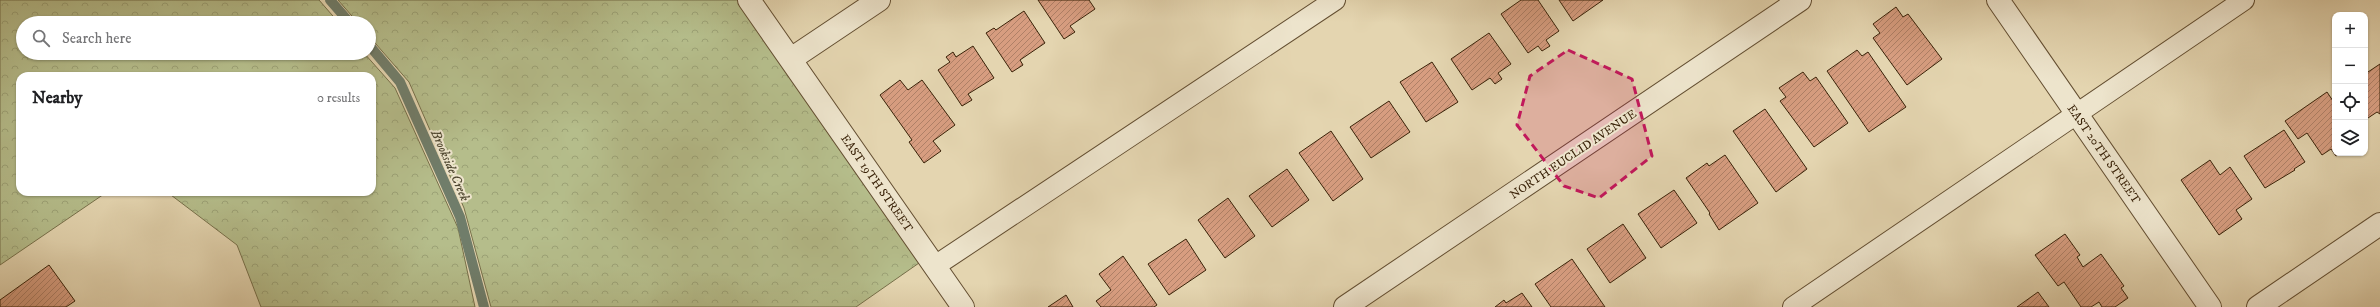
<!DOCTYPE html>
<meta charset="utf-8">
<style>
:root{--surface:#fff;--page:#f2f2f2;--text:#202124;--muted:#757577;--line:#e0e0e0}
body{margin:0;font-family:"IM FELL DW Pica",serif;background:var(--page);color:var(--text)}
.controls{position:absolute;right:12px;top:12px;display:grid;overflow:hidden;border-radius:8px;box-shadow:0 1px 3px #0004}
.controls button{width:36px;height:36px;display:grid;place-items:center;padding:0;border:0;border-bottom:1px solid var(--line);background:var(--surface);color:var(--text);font:20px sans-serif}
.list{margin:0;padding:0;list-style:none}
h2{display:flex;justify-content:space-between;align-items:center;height:52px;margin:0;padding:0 16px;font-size:17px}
h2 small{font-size:13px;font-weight:400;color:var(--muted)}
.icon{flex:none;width:22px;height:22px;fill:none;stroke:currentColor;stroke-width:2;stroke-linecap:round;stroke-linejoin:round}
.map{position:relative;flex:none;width:2380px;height:307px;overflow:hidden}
.search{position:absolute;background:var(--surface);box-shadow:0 1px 3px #0004;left:16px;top:16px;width:360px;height:44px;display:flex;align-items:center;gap:10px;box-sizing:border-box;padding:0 14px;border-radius:22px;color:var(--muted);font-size:15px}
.panel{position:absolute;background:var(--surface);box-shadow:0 1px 3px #0004;left:16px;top:72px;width:360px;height:124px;border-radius:12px}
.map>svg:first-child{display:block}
.forest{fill:url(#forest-crowns);stroke:#77704a}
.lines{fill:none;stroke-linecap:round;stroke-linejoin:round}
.stream{stroke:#707d6a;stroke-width:10}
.building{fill:url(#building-hatch);stroke:#392208}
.service-casing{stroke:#644f32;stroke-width:22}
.minor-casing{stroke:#644f32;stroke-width:24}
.service{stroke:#ede4cc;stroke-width:20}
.minor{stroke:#ede4cc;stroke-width:22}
.marked{fill:#c2185b;fill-opacity:0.2;stroke:#c2185b;stroke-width:3;stroke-dasharray:8 5;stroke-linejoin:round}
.labels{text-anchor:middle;stroke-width:4;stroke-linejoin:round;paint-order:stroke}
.street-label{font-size:12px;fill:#392208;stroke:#ede4cc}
.water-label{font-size:13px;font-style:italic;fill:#504831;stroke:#ede4cc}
</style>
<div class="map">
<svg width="2380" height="307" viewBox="0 0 2380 307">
<defs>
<pattern id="forest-crowns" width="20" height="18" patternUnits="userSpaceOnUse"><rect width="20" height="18" fill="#b5bd8b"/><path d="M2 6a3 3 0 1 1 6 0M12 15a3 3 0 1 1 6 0" fill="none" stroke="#9ca276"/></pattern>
<pattern id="building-hatch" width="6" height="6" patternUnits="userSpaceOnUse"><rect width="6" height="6" fill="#d79d80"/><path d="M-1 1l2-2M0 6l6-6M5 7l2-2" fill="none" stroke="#af8067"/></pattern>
</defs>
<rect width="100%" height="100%" fill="#e4d5b0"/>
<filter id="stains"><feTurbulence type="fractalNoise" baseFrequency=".005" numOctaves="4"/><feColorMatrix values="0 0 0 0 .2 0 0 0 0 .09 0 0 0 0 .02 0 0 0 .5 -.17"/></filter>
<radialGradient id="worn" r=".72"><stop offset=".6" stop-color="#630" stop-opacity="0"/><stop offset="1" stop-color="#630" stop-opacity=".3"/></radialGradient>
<path class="forest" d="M0,0H319L339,23H23V53H364L395,88L458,228L475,307H261L237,245L167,192H372V76H20V192H107L0,265Z
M338,0H740L919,263L856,307H491L464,208L409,82L369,36V23H358Z"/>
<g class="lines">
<path class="stream" d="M330,0L350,23
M369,45L400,82L460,217L484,307"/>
</g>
<path class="building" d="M1038,0H1089L1095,9L1070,26L1075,32L1064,39Z
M1521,0H1538L1559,31L1546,40L1550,46L1542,51L1538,46L1528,53L1501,14Z
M1559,0H1603L1573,21Z
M1896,7L1903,17L1908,14L1942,59L1907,85L1873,38L1880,33L1873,24Z
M1024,11L1045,43L1020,60L1023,65L1012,72L986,33L994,28L996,30Z
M1489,33L1511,64L1498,73L1502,79L1495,84L1490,78L1472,90L1451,59Z
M973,46L994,78L968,94L972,100L962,106L938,70L950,62L946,57L953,52L956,57Z
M1857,50L1862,56L1868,52L1906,107L1869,132L1827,71Z
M1432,62L1458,102L1426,122L1400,82Z
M2380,64V114L2377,112L2368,118L2365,115V74Z
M1803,72L1810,81L1816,77L1848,123L1814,147L1780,101L1786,97L1779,88Z
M900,80L908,90L922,80L955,125L933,141L941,151L924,163L909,142L912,140L880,95Z
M2327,92L2335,104V153H2341L2336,156L2331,149L2322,155L2307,133L2298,139L2285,121Z
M1389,101L1410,132L1371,158L1350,127Z
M1765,109L1807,169L1776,192L1733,131Z
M2284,130L2305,162L2294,169L2295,170L2265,188L2244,156Z
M1331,131L1363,179L1333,201L1299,153Z
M1725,155L1758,203L1719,230L1709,214L1710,213L1686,178L1707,163L1709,166Z
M2210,160L2220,175L2230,167L2252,199L2236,210L2242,219L2219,235L2181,180Z
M1287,169L1309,200L1272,227L1249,196Z
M1674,190L1697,223L1661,248L1638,214Z
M1228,198L1255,236L1225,258L1198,220Z
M1623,224L1646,258L1610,283L1587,249Z
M2065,234L2080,255L2077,257L2083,267L2101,254L2124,286L2121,288L2128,298L2115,307H2102L2099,302L2091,307H2081L2064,282L2058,286L2035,255Z
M1186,239L1206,270L1169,295L1148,264Z
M1123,256L1157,305L1154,307H1101L1096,301L1111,290L1099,274Z
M1572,259L1605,307H1551L1535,284Z
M49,265L75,301L66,307H0V300Z
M2038,292L2049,307H2017Z
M1522,293L1532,307H1495L1504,300L1506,303Z
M1066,295L1073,307H1048Z"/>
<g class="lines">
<g class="service-casing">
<path id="service" d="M935,266L1335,0
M1793,307L2244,0"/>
</g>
<g class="minor-casing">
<path id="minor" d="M749,0L963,307
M1998,0L2210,307
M791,59L879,0
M1345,307L1800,0
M2258,307L2380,224"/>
</g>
<use href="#service" class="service"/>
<use href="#minor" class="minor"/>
</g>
<path class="marked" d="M1568,50L1632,79L1652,156L1599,198L1564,186L1517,125L1530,76Z"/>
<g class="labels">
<g class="street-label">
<text transform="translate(1573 154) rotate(-34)" y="4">NORTH EUCLID AVENUE</text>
<text transform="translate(2104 154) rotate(55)" y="4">EAST 20TH STREET</text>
<text transform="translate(877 183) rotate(55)" y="4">EAST 19TH STREET</text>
</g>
<g class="water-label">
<text transform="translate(451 165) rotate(66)" y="5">Brookside Creek</text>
</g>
</g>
<rect width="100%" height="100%" filter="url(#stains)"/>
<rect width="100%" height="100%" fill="url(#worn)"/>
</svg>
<div class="controls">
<button>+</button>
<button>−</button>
<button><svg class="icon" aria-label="locate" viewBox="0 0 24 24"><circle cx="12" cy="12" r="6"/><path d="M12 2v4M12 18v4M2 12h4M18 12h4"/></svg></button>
<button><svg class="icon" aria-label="layers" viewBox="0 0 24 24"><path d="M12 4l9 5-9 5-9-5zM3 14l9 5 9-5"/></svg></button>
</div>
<div class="search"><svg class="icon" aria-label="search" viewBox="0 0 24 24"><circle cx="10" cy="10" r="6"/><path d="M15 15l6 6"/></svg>Search here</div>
<section class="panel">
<h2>Nearby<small>0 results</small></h2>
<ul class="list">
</ul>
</section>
</div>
